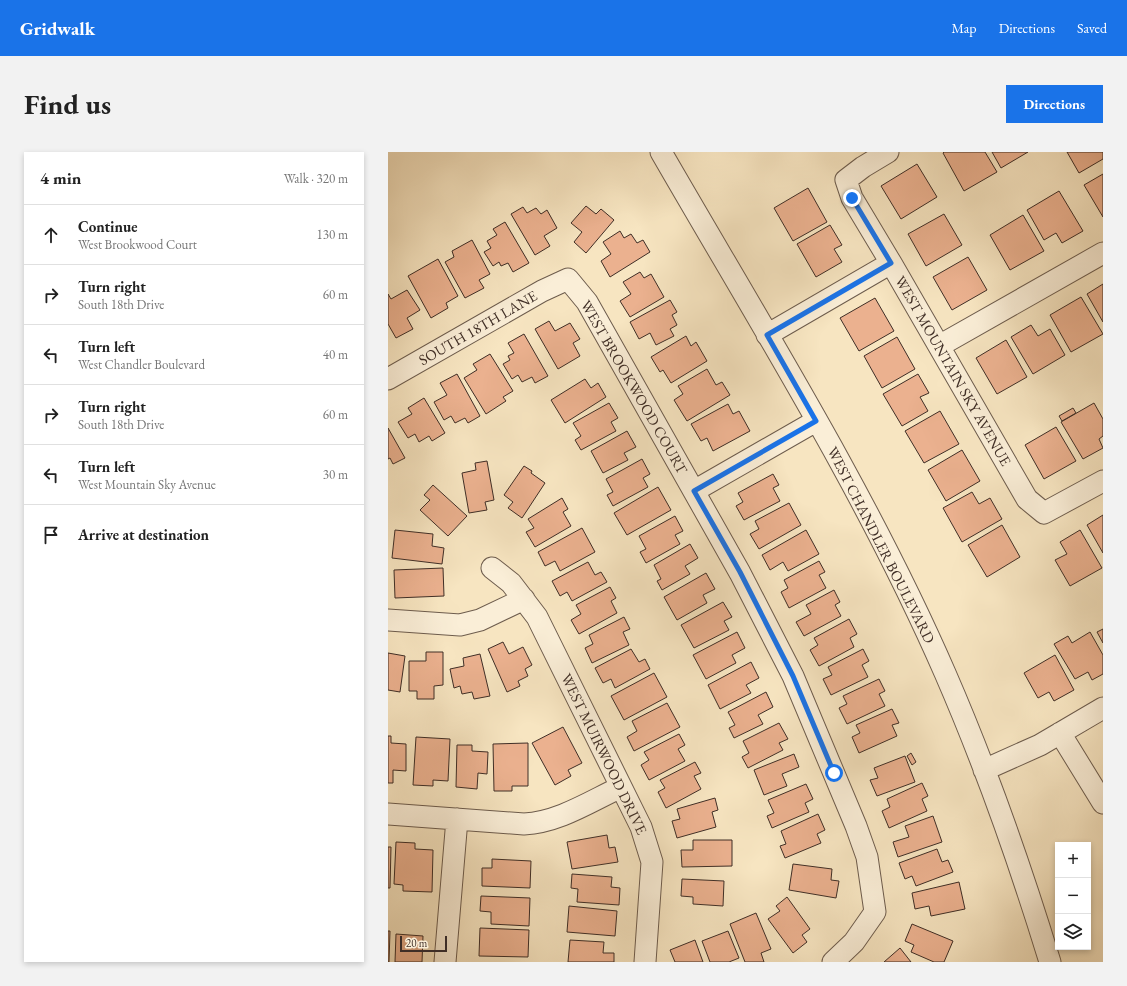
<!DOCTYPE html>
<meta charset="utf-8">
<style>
:root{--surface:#fff;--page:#f2f2f2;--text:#222;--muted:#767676;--line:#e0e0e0;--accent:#1a73e8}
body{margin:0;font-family:"EB Garamond",serif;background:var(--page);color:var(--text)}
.controls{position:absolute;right:12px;bottom:12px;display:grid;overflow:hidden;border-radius:0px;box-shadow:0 2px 6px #0003}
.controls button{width:36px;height:36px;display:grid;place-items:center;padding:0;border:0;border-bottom:1px solid var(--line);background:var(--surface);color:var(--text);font:20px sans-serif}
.scale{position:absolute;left:12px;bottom:10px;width:47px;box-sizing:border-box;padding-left:4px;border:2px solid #3f2e26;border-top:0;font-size:11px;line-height:14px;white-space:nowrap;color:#3f2e26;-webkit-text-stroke:3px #faeed7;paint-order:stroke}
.stop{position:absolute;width:12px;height:12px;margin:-9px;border:3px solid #1a73e8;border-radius:50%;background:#fff}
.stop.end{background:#1a73e8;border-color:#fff;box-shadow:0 1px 4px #0008}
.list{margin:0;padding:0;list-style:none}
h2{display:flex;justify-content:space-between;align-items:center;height:52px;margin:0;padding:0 16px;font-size:17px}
h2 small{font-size:13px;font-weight:400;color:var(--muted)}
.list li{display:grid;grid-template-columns:26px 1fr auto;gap:12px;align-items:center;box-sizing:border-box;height:60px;padding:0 16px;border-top:1px solid var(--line)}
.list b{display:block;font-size:15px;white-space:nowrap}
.list p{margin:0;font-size:13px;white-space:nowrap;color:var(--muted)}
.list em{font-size:13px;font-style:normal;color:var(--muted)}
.icon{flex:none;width:22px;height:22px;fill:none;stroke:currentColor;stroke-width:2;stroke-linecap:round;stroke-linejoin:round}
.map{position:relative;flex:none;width:715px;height:810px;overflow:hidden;border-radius:0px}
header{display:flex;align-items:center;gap:24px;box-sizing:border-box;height:56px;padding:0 20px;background:var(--accent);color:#fff}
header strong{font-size:19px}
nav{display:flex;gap:22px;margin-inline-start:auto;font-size:14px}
.intro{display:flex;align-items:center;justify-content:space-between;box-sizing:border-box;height:96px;padding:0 24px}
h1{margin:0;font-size:28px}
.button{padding:10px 18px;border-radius:0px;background:var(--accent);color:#fff;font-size:14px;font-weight:700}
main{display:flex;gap:24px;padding:0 24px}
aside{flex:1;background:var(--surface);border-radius:0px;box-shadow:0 2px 6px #0003}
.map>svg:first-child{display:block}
.building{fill:#ebb18f;stroke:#3f2e26}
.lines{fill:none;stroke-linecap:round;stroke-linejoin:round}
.minor-casing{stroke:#6d5c4d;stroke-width:23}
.minor{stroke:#faeed7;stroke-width:21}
.route{stroke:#1a73e8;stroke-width:5}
.labels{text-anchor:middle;stroke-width:4;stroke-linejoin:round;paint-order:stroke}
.street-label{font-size:15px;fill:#3f2e26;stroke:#faeed7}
</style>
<header>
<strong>Gridwalk</strong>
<nav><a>Map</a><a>Directions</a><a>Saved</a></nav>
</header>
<div class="intro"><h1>Find us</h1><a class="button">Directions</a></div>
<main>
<aside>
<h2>4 min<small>Walk · 320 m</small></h2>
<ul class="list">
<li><svg class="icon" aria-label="ahead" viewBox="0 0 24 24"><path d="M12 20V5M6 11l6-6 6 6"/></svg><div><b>Continue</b><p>West Brookwood Court</p></div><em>130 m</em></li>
<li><svg class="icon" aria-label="right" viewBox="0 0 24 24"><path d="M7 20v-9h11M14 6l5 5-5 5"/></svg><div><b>Turn right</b><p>South 18th Drive</p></div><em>60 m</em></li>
<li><svg class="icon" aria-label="left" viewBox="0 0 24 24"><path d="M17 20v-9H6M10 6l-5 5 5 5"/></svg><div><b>Turn left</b><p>West Chandler Boulevard</p></div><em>40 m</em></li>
<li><svg class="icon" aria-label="right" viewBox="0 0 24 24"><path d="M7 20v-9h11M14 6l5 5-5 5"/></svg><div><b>Turn right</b><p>South 18th Drive</p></div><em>60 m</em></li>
<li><svg class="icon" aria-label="left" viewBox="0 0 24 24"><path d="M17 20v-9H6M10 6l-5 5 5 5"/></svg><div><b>Turn left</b><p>West Mountain Sky Avenue</p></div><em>30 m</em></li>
<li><svg class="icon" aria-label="arrive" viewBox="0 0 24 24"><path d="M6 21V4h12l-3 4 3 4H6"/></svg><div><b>Arrive at destination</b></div></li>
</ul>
</aside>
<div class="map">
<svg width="715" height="810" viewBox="0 0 715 810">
<rect width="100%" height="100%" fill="#f7e5c1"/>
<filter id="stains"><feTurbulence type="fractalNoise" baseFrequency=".005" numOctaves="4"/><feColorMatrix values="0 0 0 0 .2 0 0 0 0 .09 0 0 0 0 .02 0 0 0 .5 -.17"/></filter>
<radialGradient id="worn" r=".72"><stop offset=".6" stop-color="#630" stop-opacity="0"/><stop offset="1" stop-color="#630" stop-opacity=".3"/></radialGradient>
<path class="building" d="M556,0H597L609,20L576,39L555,1Z
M604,0H640L613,16Z
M679,0H715V7L691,21Z
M529,12L549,45L513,67L493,34Z
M715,22V65L696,33Z
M420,36L439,70L405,89L386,56Z
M671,39L695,79L674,91L668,81L656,88L639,58Z
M198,54L208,62L213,57L226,68L198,101L186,90L194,80L183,71Z
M135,55L139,61L148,56L153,62L159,58L169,76L156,84L162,94L147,103L123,62Z
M556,62L574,93L538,114L520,82Z
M635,63L656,99L622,118L602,83Z
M117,70L141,111L125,120L120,111L113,114L111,110L105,114L96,100L103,96L99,89L109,83L105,77Z
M442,73L454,93L446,97L454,110L428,125L409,92Z
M232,79L236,86L243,82L249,91L255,88L262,100L222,125L213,109L223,102L215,90Z
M84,88L102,122L91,128L96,136L77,146L57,110L66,105L64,99Z
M580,105L599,138L564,158L545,125Z
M50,107L70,144L58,151L60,156L43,166L20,124Z
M252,120L256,126L263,122L276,145L242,165L232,149L243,142L235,130Z
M715,132V170L699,142Z
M19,138L32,158L19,166L25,177L8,186L0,172V142L3,147Z
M693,145L715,182L683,200L662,163Z
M487,146L506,179L471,199L452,166Z
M282,148L289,160L284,163L289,173L282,177L286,184L268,193L262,181L251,187L242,170Z
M161,169L167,179L182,171L192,187L185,191L192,204L170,217L147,177Z
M643,173L650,184L662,177L677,203L645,222L623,185Z
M136,182L160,224L147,231L144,225L134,230L130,223L124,227L115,212L122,208L120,204L126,201L120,191Z
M298,184L303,194L308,190L319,209L283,231L275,218L272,220L263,205Z
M509,185L527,217L494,236L476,204Z
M618,188L639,225L609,242L588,206Z
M102,202L125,239L115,245L118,249L98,262L76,226L89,218L85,212Z
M319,217L328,233L334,230L342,243L299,269L286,248L295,242L290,234Z
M69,222L92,264L80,271L77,266L67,271L63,264L56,268L46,250L59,243L52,231Z
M530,222L541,241L532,245L540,259L514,274L495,242Z
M197,227L203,236L210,231L218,245L177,271L163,248Z
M36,246L57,281L44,289L41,284L31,290L27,282L20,286L10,270L24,262L20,256Z
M221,251L230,266L223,270L228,279L193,298L187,288L193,284L185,271Z
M706,251L715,267V284L711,287L715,296L695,307L673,270Z
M340,252L345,262L351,259L362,279L325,299L319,286L313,289L303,272Z
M685,256L688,261L674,269L671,264Z
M552,259L571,292L536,311L517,279Z
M668,275L688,309L656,327L637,293Z
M0,276L17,306L5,312L2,306L0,307Z
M239,279L248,295L236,301L240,308L215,321L203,299Z
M574,298L592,329L558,349L540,318Z
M254,307L262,322L255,326L260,335L225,354L219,343L225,340L218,327Z
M99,309L106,348L97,350L99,358L81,361L74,321L88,318L87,311Z
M136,314L144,319L143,321L157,331L134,366L120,356L125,350L116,343Z
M385,322L391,333L385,336L392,349L356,368L348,354L355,350L350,341Z
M45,333L79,364L60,384L32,358L42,348L36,343Z
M270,335L283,358L239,383L226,361Z
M584,340L591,352L602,346L614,367L574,390L555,356Z
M174,346L180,357L175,360L183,374L147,395L138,380L146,376L140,367Z
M401,351L413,373L371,397L362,382L371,377L367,369Z
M715,363V401L699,373Z
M287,364L295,379L287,383L292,392L258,411L252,400L258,397L251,384Z
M614,373L632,405L599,425L580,393Z
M194,376L207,400L172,419L167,409L157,414L150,400Z
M7,378L45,382L44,394L56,396L54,412L4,406Z
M418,378L431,402L400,419L395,410L382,418L374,403Z
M692,378L714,416L682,434L667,408L679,402L672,390Z
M302,392L310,406L297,414L302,422L274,438L269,429L273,427L266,413Z
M431,409L437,420L431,423L438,436L401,456L393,440L400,436L396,428Z
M200,410L207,423L213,420L219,430L184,449L179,440L172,444L164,429Z
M55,416L56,444L7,446L6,418Z
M318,421L327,437L315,443L319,451L289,468L276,445Z
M222,435L228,446L223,449L229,461L191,482L183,468L193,462L188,453Z
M446,438L452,450L447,453L453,464L416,484L408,470L423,462L418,453Z
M335,450L344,465L336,469L341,478L306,496L293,473Z
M236,465L242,477L235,480L241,493L204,511L197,496L205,492L201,483Z
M461,467L469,482L462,486L466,495L431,514L422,498L430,493L426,486Z
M715,477V491L709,480Z
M349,480L357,496L344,503L348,511L318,527L305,503Z
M702,480L715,503V522L704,528L700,520L687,527L666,492L680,484L684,491Z
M115,490L121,502L135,495L144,513L137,517L140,524L130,529L132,534L119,540L100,497Z
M243,497L251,510L257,507L262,517L227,536L223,527L215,531L207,516Z
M475,497L481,509L474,513L480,525L443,543L435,527L444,523L440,515Z
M38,500H55V533L46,534V547H29V539H21V509H38Z
M0,501L17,504L12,540L0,538Z
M92,502L102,544L86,547L84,540L74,542L72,534L66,536L62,517L76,514L75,506Z
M667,503L686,538L666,549L661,540L650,546L636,521Z
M363,510L371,526L358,533L363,541L332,557L320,533Z
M266,521L279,545L236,568L223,544Z
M491,527L497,539L491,542L497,554L459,572L451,556L459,552L455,544Z
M378,540L385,555L370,563L375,572L346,586L341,576L347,573L340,560Z
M279,551L292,575L246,599L239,585L249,579L244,569Z
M504,557L511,571L504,573L509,584L471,601L464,585L472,581L468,573Z
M391,571L400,587L391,591L395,598L360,616L354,605L361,601L355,589Z
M175,575L194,611L180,618L183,624L167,633L144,591Z
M291,582L297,593L290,597L297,609L261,628L253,613L261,608L256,600Z
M0,584H3V591L18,592V619L5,618V631H0Z
M28,585L62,587L60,629L45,628V634L25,633Z
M140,591V634H124V639H106L105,592Z
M69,593H84V599L100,600L99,622L90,621L89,637L68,635Z
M523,601L528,610L524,613L519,604Z
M406,602L411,615L394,622L399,634L376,643L366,618Z
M517,604L527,630L489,644L482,628L490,626L486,616Z
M307,610L313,621L306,624L313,637L278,656L270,640L277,636L272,628Z
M534,631L540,644L534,647L539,659L501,676L494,659L502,655L499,647Z
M418,632L425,647L417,651L421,660L384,676L379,664L386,661L380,648Z
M327,646L330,658L324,660L328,675L289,686L284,669L292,667L289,657Z
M430,662L437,678L429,682L433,691L397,706L392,694L398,692L393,679Z
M545,664L554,690L510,705L505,690L521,685L517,674Z
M219,683L221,696L227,695L230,710L184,717L179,690Z
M305,688H344V714L294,715L293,698H305Z
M8,690L27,691V697L45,698L44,740L15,739V733L6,732Z
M0,695H3L2,736H0Z
M549,697L554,710L560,708L565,720L528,734L524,724L517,727L511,711Z
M104,707L143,709L142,736L94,734V716H104Z
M405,712L444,717L443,728L451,729L448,746L401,738Z
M184,722L224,725L223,735L232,736L231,753L189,750L190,737L183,736Z
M294,727L336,729L335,754L305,752V745L293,744Z
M571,730L577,757L543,764L541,754L527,757L524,741Z
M93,744L142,746L141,774L103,772V760L92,759Z
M399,745L422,777L414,783L419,790L405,801L380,767L392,759L388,754Z
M181,754L229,759L227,784L179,780Z
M368,761L383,797L373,801L376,810H357L342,772Z
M524,772L565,789L556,810H546L523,800L526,793L517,789Z
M92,776L141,778L140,805L91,804Z
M0,779H2L1,810H0Z
M340,779L351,806L341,810H322L314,789Z
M8,782L35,784L34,810H7Z
M182,788L216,790L215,801H226V810H180Z
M307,788L315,810H287L282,798Z
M512,796L523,810H496Z"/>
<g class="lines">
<g class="minor-casing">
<path id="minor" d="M273,0C371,170 478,340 557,521C598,615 632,712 662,810
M500,0L475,15L458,28L464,46L503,111L639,347L656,361L715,329
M379,183L503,111
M551,194L715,101
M0,227L154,139L180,127L199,150L352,421L405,524L468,674L479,705L487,760L466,790L445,810
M306,339L428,269
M104,416L123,431L149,465L253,675L264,710L257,810
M0,468L72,473L92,468L136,447
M672,581L715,651
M596,618L652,593L715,556
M0,662L136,672C171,670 201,650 233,635
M57,810L69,667"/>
</g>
<use href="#minor" class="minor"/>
</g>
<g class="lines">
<path class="route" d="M446,621L405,524L352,420L306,339L428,269L379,183L503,111L464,46"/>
</g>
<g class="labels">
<g class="street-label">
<text transform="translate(90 176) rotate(-30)" y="5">SOUTH 18TH LANE</text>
<text transform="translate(565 219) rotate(60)" y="5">WEST MOUNTAIN SKY AVENUE</text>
<text transform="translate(246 235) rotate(60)" y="5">WEST BROOKWOOD COURT</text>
<text transform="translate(493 393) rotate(63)" y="5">WEST CHANDLER BOULEVARD</text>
<text transform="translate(216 602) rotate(64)" y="5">WEST MUIRWOOD DRIVE</text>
</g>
</g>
<rect width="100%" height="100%" filter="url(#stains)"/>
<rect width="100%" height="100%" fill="url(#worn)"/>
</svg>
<div class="controls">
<button>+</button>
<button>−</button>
<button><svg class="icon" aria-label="layers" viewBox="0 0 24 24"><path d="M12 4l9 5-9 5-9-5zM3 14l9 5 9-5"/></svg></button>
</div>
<div class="scale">20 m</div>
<div class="stop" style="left:446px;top:621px"></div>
<div class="stop end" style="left:464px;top:46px"></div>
</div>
</main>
